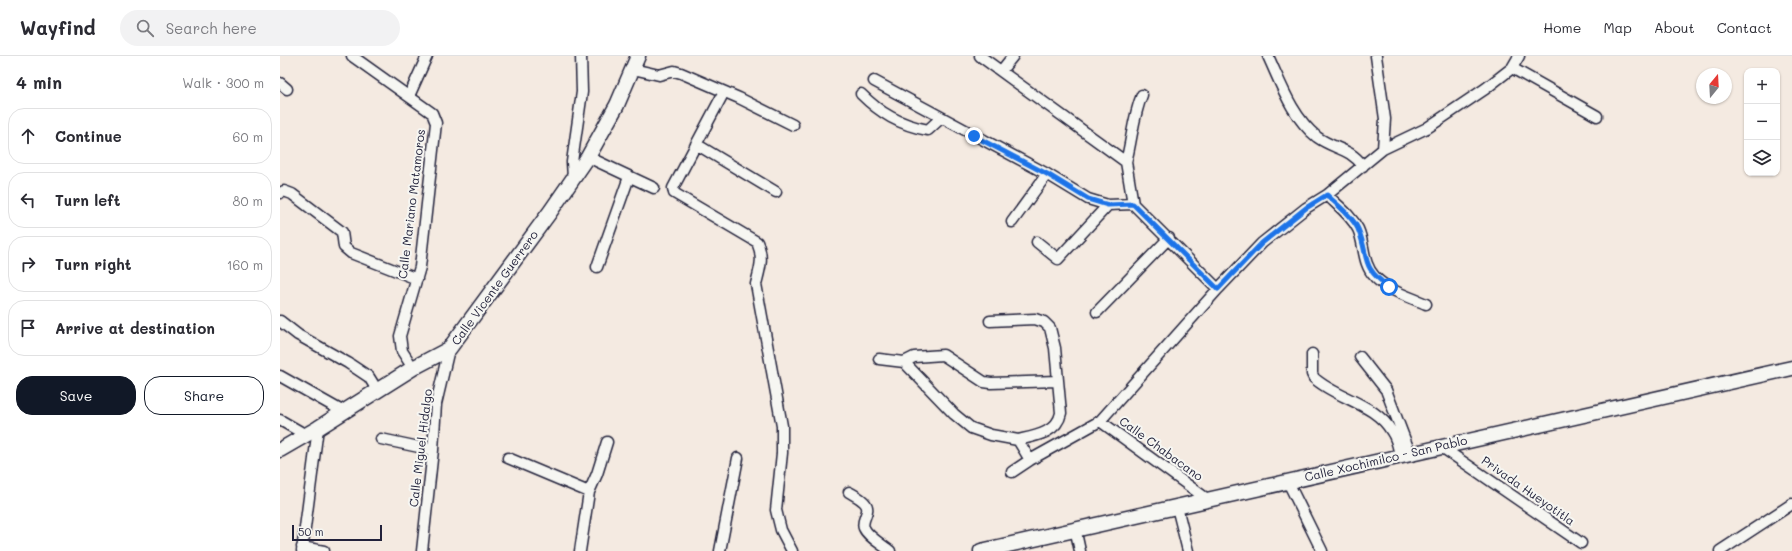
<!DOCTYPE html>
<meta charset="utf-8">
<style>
:root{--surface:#fff;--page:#f2f2f3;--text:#2b2b33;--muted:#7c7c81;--line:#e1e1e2;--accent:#111827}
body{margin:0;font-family:Mali,sans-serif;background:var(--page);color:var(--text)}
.controls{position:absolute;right:12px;top:12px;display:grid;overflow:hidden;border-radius:8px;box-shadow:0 1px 3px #0004}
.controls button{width:36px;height:36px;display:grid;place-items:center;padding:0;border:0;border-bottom:1px solid var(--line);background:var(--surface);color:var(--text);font:20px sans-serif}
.compass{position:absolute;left:1416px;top:12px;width:36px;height:36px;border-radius:50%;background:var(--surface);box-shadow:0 1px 3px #0004;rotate:18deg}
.scale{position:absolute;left:12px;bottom:10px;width:90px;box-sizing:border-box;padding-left:4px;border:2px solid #22223b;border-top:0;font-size:11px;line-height:14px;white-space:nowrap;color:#22223b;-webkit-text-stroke:3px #f6f6f2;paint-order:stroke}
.stop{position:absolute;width:12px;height:12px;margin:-9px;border:3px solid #1a73e8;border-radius:50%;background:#fff}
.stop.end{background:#1a73e8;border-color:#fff;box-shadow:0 1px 4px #0008}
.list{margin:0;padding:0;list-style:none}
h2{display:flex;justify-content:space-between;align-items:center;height:52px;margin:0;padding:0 16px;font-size:17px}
h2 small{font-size:13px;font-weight:400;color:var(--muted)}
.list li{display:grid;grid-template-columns:26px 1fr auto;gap:12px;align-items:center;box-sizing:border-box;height:56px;margin:0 8px 8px;padding:0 8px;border:1px solid var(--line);border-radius:16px}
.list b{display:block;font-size:15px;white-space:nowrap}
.list em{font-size:13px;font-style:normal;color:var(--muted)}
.actions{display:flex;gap:8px;padding:12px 16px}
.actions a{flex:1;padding:9px 0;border:1px solid var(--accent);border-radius:16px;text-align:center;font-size:14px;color:var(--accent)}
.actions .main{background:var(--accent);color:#fff}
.icon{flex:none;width:22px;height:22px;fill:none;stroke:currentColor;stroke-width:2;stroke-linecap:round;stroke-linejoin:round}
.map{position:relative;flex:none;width:1512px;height:495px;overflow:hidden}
header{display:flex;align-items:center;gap:24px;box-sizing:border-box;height:56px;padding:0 20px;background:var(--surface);border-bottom:1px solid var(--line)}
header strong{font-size:19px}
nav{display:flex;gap:22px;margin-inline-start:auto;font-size:14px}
.search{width:280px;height:36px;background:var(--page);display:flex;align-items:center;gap:10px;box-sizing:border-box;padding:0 14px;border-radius:22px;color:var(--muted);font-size:15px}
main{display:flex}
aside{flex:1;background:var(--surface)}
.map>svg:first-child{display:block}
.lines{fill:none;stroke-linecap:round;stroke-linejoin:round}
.street-casing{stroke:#22223b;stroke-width:13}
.secondary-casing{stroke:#22223b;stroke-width:17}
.street{stroke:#f6f6f2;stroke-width:10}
.secondary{stroke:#f6f6f2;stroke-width:14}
.route{stroke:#1a73e8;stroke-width:5}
.labels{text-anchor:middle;stroke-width:4;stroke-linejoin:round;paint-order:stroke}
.street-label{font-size:12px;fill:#22223b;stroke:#f6f6f2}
</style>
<header>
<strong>Wayfind</strong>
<div class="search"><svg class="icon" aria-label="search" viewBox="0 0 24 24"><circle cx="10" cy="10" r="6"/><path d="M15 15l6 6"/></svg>Search here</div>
<nav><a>Home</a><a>Map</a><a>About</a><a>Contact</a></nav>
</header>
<main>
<aside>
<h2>4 min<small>Walk · 300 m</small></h2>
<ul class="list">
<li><svg class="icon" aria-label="ahead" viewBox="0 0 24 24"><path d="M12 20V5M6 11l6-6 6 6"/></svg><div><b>Continue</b></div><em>60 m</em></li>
<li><svg class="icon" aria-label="left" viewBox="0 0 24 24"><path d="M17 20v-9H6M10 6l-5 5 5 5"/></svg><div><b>Turn left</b></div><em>80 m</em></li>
<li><svg class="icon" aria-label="right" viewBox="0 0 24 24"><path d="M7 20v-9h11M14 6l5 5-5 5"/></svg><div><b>Turn right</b></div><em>160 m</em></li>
<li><svg class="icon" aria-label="arrive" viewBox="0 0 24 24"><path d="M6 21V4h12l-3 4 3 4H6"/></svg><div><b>Arrive at destination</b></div></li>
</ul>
<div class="actions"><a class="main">Save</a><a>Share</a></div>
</aside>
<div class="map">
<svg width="1512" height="495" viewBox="0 0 1512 495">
<rect width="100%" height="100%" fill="#f4eae1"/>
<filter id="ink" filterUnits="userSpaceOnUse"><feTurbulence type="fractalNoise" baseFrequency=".025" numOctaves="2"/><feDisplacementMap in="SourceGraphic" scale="8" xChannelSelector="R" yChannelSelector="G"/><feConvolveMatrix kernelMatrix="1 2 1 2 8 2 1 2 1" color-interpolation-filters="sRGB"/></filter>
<g filter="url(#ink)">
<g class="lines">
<g class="street-casing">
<path id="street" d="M72,0L152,57L156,67L140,211L120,280L122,295L133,312
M700,0L846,106L853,148L938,233
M988,0C1001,28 1012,61 1037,81C1055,94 1069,91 1083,110
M1096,0L1105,63L1103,93
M1232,12L1317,60
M353,13L379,19L394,15L401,17L459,42L513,69
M721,15L733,0
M594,25L767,118L808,143L828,149L853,148
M0,27L7,33
M444,36L393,132L394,137L477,186C484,202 480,212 476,228L502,370V397L496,454L501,474L512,495
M581,38C600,57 620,69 648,74L661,62
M129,40L147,0
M416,88L496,136
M308,101L374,132
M846,106C852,84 853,60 862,39
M293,122L292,106L302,36L301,0
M0,137L4,135L12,138L62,176L64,191L71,197L137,223
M1047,139C1057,149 1071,159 1078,173C1085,188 1082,208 1095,221C1107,234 1130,241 1146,248
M732,166L767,118
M757,186L778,203L828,149
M317,211L349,121
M817,256L889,182
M0,265L18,279L68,307L89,321L97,334
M710,265L755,263L764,266L770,272L775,292L781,357C777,377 755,380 738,384
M1032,298V318L1034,322C1057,343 1095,347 1112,376C1117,383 1118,391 1120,399
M1080,301L1106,334L1130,397
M599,303L624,306L674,358L691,372L711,379L738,384L750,404
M624,306L634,301L663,299L704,326L711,327L777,325
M0,320L62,355
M0,364L26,379
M820,365L927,443
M101,383L153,394
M1160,390L1301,487
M228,402L309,436
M732,416L750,404L820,365L938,233L982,187L1026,152L1047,139L1103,93L1147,72L1205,33L1232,12L1239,0
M1008,426L1042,495
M569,436C574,439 580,442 584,446C593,455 580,463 584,472C588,481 603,489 610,495
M897,451L908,495
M795,472L800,495
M22,491L44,495
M22,495L38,372
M142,495L153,394L156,348L169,293
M300,495L309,436L317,418L327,386
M440,495L458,402
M1440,495L1512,448"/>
</g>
<g class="secondary-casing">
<path id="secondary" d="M0,394L38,372L133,312L169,293L270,156L308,101L337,49L358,0
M701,495L1512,312"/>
</g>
<use href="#street" class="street"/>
<use href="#secondary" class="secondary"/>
</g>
</g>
<g class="lines" filter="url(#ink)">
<path class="route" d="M694,80L767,118L808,143L828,149L853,148L938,233L982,187L1026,152L1047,139C1057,149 1072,160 1078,173C1090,201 1079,210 1109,231"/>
</g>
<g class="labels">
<g class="street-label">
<text transform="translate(132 148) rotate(-83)" y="4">Calle Mariano Matamoros</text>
<text transform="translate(215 232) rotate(-54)" y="4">Calle Vicente Guerrero</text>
<text transform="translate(141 392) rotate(-83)" y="4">Calle Miguel Hidalgo</text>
<text transform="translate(881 393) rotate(36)" y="4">Calle Chabacano</text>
<text transform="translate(1106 403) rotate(-13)" y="4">Calle Xochimilco - San Pablo</text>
<text transform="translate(1248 435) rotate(35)" y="4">Privada Hueyotitla</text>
</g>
</g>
</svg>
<div class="controls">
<button>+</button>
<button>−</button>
<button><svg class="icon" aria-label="layers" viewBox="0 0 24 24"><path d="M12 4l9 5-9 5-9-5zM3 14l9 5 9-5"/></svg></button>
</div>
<svg class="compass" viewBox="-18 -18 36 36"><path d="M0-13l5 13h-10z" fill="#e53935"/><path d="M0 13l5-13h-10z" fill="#7c7c81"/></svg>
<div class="scale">50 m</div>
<div class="stop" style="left:1109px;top:231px"></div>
<div class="stop end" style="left:694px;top:80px"></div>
</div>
</main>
